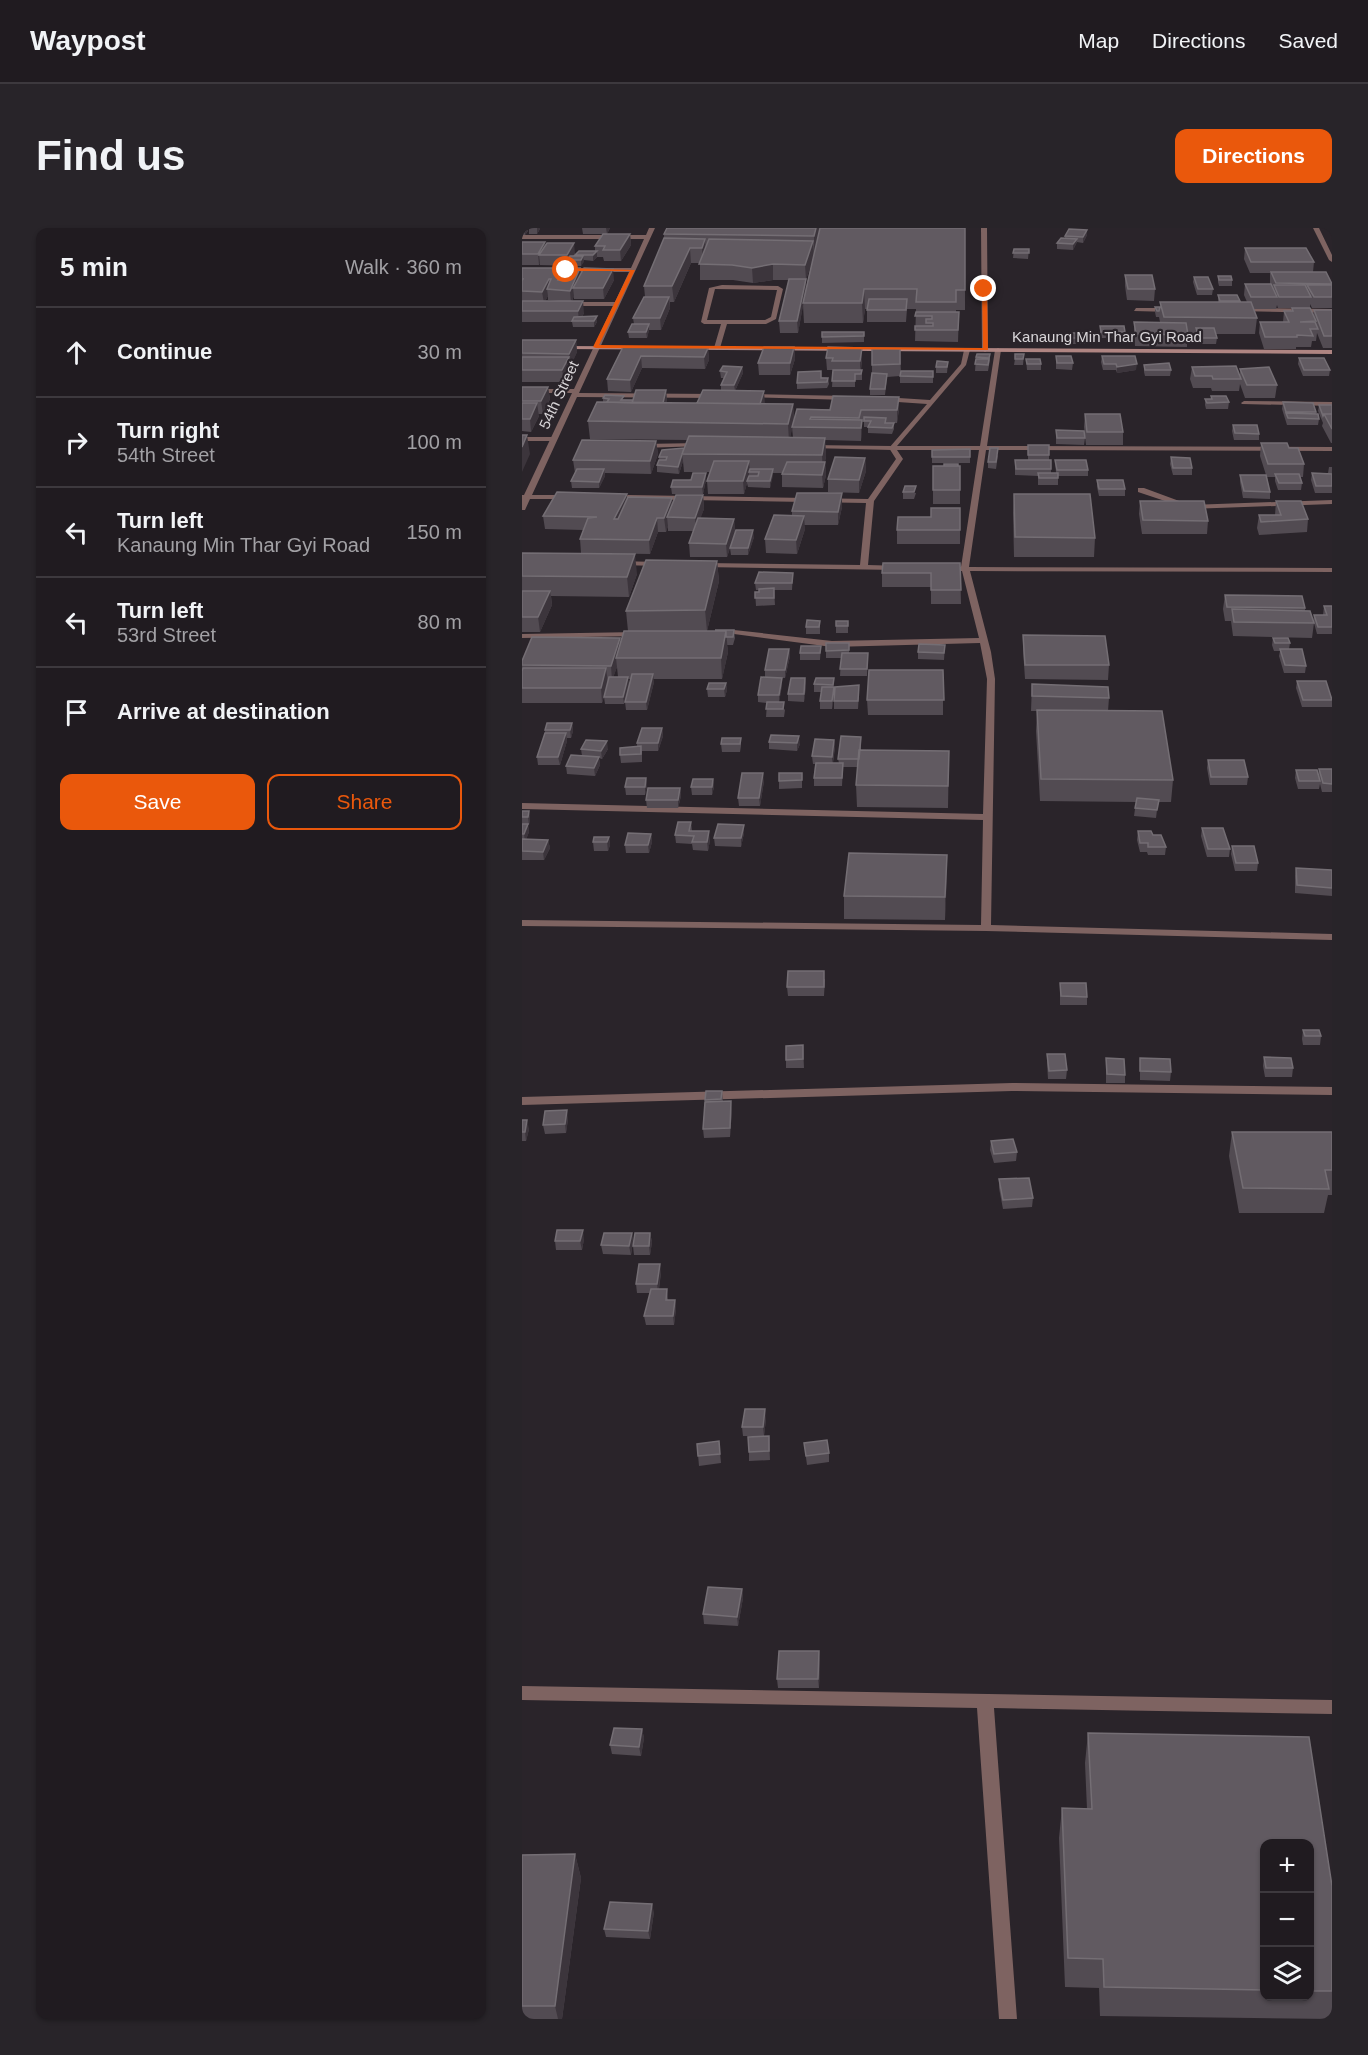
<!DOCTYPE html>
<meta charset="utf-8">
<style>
:root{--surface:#201b20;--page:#282429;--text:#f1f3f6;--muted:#a2a1a5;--line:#3d393e;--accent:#ea580c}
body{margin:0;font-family:Arial,sans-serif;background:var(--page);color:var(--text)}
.controls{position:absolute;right:18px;bottom:18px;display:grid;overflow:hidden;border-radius:12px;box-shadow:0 2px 4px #0004}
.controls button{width:54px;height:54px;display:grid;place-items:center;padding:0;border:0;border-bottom:2px solid var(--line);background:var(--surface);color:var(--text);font:30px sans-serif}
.stop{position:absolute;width:18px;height:18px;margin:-14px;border:4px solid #ea580c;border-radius:50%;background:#fff}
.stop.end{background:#ea580c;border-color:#fff;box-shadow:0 2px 6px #0008}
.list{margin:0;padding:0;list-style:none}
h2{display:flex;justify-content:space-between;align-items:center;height:78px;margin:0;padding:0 24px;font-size:26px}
h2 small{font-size:20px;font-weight:400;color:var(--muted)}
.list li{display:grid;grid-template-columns:39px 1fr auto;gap:18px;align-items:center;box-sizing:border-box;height:90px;padding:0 24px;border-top:2px solid var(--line)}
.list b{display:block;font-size:22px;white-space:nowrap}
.list p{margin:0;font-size:20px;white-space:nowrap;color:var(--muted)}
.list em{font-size:20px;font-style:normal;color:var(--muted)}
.actions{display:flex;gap:12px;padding:18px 24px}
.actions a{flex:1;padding:14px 0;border:2px solid var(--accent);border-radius:12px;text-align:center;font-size:21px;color:var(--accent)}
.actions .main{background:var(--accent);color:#fff}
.icon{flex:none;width:33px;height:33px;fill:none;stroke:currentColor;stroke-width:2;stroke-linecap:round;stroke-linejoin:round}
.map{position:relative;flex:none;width:810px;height:1791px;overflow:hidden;border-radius:12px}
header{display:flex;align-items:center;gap:36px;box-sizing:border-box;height:84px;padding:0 30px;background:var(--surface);border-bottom:2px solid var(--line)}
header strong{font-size:28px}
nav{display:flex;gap:33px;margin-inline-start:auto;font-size:21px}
.intro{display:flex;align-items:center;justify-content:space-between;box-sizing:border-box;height:144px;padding:0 36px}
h1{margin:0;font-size:42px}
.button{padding:15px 27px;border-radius:12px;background:var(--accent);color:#fff;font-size:21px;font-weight:700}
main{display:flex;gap:36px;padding:0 36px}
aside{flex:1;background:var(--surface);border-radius:12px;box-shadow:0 2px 4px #0004}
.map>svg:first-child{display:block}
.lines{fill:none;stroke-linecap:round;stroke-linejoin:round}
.lane{fill:#7e6361;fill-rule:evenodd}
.street{fill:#7e6361;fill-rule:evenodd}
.secondary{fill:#af8582;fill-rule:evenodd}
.wall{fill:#524b52;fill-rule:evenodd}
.shaded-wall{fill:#3c353c}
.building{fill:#615a61;stroke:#746e74;stroke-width:1.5}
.route{fill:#ea580c}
.labels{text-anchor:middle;stroke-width:4.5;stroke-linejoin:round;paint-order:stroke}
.far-street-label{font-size:15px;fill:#d9d6d9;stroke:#2a242a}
</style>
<header>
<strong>Waypost</strong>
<nav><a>Map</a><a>Directions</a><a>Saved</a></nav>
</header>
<div class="intro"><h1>Find us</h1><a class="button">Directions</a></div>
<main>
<aside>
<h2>5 min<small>Walk · 360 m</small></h2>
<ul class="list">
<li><svg class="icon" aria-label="ahead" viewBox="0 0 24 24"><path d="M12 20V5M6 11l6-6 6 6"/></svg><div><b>Continue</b></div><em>30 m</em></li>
<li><svg class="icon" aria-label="right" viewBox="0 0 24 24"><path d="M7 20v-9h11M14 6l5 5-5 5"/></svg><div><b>Turn right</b><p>54th Street</p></div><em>100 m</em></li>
<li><svg class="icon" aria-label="left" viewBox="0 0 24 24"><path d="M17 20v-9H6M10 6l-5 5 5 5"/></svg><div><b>Turn left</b><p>Kanaung Min Thar Gyi Road</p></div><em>150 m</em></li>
<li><svg class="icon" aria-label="left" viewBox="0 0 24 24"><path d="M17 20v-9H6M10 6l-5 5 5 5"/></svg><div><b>Turn left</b><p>53rd Street</p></div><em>80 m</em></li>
<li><svg class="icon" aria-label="arrive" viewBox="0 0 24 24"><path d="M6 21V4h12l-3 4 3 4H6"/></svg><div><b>Arrive at destination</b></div></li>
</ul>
<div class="actions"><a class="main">Save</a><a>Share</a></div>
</aside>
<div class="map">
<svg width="810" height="1791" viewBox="0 0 810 1791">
<rect width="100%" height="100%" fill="#2a242a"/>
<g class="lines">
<path class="lane" d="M200,57L256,58L261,61L254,91L244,96H205L198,120L195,122L192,120L199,96H182L179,94L187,60ZM193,61L255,62L249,89L243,92H185Z
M0,209H32L35,211L32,213H0Z
M178,215L181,217L180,218L120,220L117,218L120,216Z
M286,217L370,218L373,220L370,222L288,220L286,219Z"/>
<path class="street" d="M127,0H133L57,165L194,166L197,168L194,170L55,169L10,267H47L51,269L47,271H8L3,282H0V267H2L50,165H0V161H52L91,78H46L43,76L46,74H93L107,44H43L40,42L43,40H109L122,11H0V7H124Z
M459,0H465L466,122L463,124L460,122Z
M791,0H797L810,27V34L807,32Z
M614,80H649L652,82L649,84L612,83Z
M717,80L810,81V85L715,83Z
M445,120L448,122L444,137L375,218H458L473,122L476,120L479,122L465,218L810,219V223L464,222L447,339L810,340V344L448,343L469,424L473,451L469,697L810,706V712L464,703L0,698V692L459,697L461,592L0,581V575L461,586L465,451L458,415L310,419L212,406L196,407L192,405L196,403L212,402L310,413L457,410L440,343H424L420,341L424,339H439L457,222H375L381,231L352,273L346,337L380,338L381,340L377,342L181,339L177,337L181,335L338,337L344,275L106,271L102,269L106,267L346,271L374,231L367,220L405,176L361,173L358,171L361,169L408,172L439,136L442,122Z
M226,166L326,168L329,170L326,172L224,169V167Z
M722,173L810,174V178L720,176L719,175Z
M616,260H622L668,277L810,272V276L667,281L616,264Z
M94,333L137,334L141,336L137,338L97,337H94Z
M116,404H119V408L0,410V406Z
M490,855L810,859V867L490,863L0,877V869Z
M0,1458L810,1472V1486L472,1480L495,1791H477L455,1480L0,1472Z"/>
<path class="secondary" d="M38,118L810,122V126L40,121Z"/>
</g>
<path class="wall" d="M0,0H5L6,3L3,7H0Z
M7,0H18V1L15,6H7Z
M60,0H88L85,6H108L109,17L99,33H82L81,29H75L71,33L62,32L59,38L18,37V35L17,37H0V14H23V17L53,25L52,28H53V27L73,23V18L81,6H61Z
M443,0V82H434V84H437L436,114L393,113L394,81H385L384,94H345V81H343L341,95H282L281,77L276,105H258L257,93L267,52H251L231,55L211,52H178V35H169L152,74H148V80L139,102H127L125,110H107L106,104L112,96L111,90L123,69L122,58L142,10V6ZM291,29L284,60V52Z
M565,2V7L561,15L555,14L551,22L535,21V15L543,10V8Z
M723,20L792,34L791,44L810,56V80H790L788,76V80L791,87L792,82H810V120H801L795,105L794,113H790L789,119H774V121H742L737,105L738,94H761L762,83H769L770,80H756L755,77L754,81H732L735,90L733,106H694L695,110L694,116H677L674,106H665V119L613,118L612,105V94H638L637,89H634L633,84V79H638V74H696V67L718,73L717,74H725L722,67L723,56H748V45H728L722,31Z
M492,21H507L506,31L491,30Z
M0,40L43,43L58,40L59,46L92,52L82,71H52V68L50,73L62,85L60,89L75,88V94L72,99H51L50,94H0ZM26,68V72L37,73H23Z
M603,47L633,61L632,73L605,72L603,58Z
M696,48L710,52V58H697L696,54Z
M672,49L691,61L690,67H675L671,54Z
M578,98L603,104L602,110H578Z
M300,104H342V114L300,115Z
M545,105L571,110V116H546Z
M0,112H54L55,124L48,138V141L42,154H0Z
M101,119L186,120L187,132L183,141L120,140L109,164L86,163L85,151Z
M272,119L273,131L268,147H237L236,135Z
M378,121L379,146L411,143V155H378V148L365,149L363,167H348V161L350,147V137Z
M468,126V132L466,143H453L454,129Z
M502,126L501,137H492L493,131Z
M534,128L551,135L550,142L534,141Z
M580,128L614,142L595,145L594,142H581L579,134Z
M304,130L340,131L339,142H340V152H333V159H310L311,142H305Z
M777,130L808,142L807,148H781L776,136Z
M504,131L519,136V142H505Z
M426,134L425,145H414V139Z
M622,137L649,142L648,148H623L622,144Z
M220,139L221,145L213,163L243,176H271L272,193L275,181H377L375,195H365H372V201L370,206L346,205V199H342V194H340L339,213L303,212L304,228L303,234L304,247L301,260L260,259V245H251L248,260L226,259L225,255L222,266H186L185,253L188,244H162L161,233L157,246L135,244V237L137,232V229L162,220L165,212L68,211L66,193L81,174V170L111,172L144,162L145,175H175L199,163V157L202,150H199L198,143ZM270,200L271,209H268Z
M670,139L718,148V141L755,157L753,170H723L718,156L717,163H690L689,160H671L668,151Z
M299,149L306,150L307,156L305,160L275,161V155Z
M0,159H26L28,171L21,186H16L17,188L9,204L0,203Z
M689,168L707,174L706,181H684L683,177V171H689Z
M761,174L794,184V186L797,191L796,197H765L760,181Z
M797,177H810V215H809L800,198L801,195L796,183Z
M563,186L601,204V217H564L562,199Z
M711,197L737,206V212H712L710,203Z
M534,202L563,210L562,217L534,216Z
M134,213L136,226L129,246L83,245V248L77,260H50L49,253L53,245L51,232Z
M739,215L767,220L782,236L781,249H778L780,255L779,262H756L753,253V249H745L748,264V271L721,270L718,254V247H744L738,228Z
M506,217L527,227V232H529V245H534L533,232L566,242V248H536V257H516V248L493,247V232H506Z
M448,221V235H410V222Z
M476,227L474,241L466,240V234Z
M649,229L670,240V247H651L648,236Z
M343,230L344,243L337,265L306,264V251Z
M411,238H438V276H411Z
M807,239H810V265H793L789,252L790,245H806Z
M184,245V252L181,266H150L149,259Z
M575,252L603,261V268H577L575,259Z
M381,264L394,265L392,271H381Z
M492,266L573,310L572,329H492L491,285Z
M181,267L182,281L178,290L212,291L213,305L205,329H168L167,315L171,303H146V298L144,304H136L128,326L59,325L58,311L61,302L23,301L21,288L105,270L151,275Z
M618,273L686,293L685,306H620L617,286Z
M754,273L786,291L785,304L737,307L735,300L737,287H753Z
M320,279L316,297H282L283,301L275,326L244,325L243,311L270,287V283Z
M438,280V316H375V302L409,289Z
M232,309L226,327H209L208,320Z
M0,325L115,346L107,369L29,368L30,377L18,404H0Z
M124,332L195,333L197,353L185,403H145H193L212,402L213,410L211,417H205L206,424L200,451H131L132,454L125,482H104L103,474L109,451H106L107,457L102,476H83L82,469L80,475H0V433L10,409L98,410L99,414L102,403H106L104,383ZM95,439L96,449H91Z
M438,335L439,376H409V359H360V345Z
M271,345L270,362H252L253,377L234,378L233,364H237V362H234L233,355Z
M703,367L783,380V383L791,394L792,387H801L802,378H810V406H795L792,395L790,410L711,408L709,393H703L701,381Z
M298,393V406H284V399Z
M326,393V405H314V398Z
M501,407L587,437L586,452L503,451L501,422Z
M751,410L768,415L767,421L784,438L783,445H762L757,428L758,423H752L750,417Z
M304,415H327V425H346L345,448H318L319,430H304Z
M423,417L422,432L396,431V424Z
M299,418L298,432H278V425Z
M267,421L268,428L263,450H260V457L257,474L263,482L262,489H244L245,475L236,474V467L243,449V442Z
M421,442V487H346L345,472Z
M283,450L284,458L282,474L266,473V466Z
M312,450V467L310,481H298V473L299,464H292V456Z
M775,453L810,469V479H780L774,460Z
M204,455L205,462L203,469H186L185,461Z
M510,456L587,470L586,483L651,552L649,574H636L634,590L612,588L614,574L518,573L514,503L515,483H509Z
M337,465L336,481H312V473Z
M50,495L51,503L49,510H45V513L38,537H16L15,529L23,505V502Z
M140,500L141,508L136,523H120V534L99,535L98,527L115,518V515Z
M249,507L278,516L275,523L247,521V514Z
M339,509V522L427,523L426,580L335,579L334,557L336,539H321L320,558H292V550L293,536H291L290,528L312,512L313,519L311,535H317L316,531Z
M219,510V518L218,524H200L199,516Z
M59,521H86L80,531L77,530L78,537L73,548L45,546L44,538L60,528Z
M686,532L726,549L725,557H688L685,540Z
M797,541H810V564H800L798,556L797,561H776L773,550L774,542L796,547Z
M257,545H280V560L257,561Z
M124,550L125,558L123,567H104L103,559Z
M191,551L192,559L190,567H170L169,559Z
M242,553L238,578H217L216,570Z
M158,560L159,568L156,580H125L124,572Z
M0,583H7L8,591L7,597H6L7,604L4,611L26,612L28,620L22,632H0Z
M169,594L170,603L188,612L186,623L171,622L170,616L154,615L153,607Z
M222,597V605L219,619L193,618L192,610Z
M680,600L708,621L707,629H685L679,608Z
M616,603L631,607L644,619L643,627H626L625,624H618L615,612Z
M129,606L130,614L127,625H104L103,617Z
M87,609L88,617L86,623H72L71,614Z
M710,618L736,635L735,643H713L709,626Z
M425,627L423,692L322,691V668Z
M774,640L810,642V668L773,665V648Z
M303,751L302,768H266L265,759Z
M538,755L565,769V777H538Z
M781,802L799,808L798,817H781L780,811Z
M281,817L282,840H264V832Z
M525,826L545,842L544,851H526L525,835Z
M742,829L771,840L770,849H743L741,838Z
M584,830L603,847V855H584Z
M618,830L649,844L648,853L618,852Z
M200,863L201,874L210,882L208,909L182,910L181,901L183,872Z
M46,891L44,905L23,906L21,897Z
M0,892L7,901L4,913H0Z
M710,904H810V967H806L802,985H717L707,928Z
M469,913L495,924L494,933L472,935L468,922Z
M477,951L511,970L510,979L481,981L477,960Z
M110,1005L111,1014L109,1027L81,1026L79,1017Z
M128,1005L130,1014L128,1027H112L111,1018Z
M62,1011L60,1022H34L33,1013Z
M139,1045L137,1061H145L146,1072H153L154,1081L152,1097H124L122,1088L128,1065H115L114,1056Z
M244,1191L242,1208H221L220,1199Z
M247,1208L248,1232L227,1233V1224Z
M197,1213L199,1235L177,1238L175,1216Z
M282,1215L307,1225V1234L285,1237Z
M220,1361L221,1370L216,1398L182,1396L181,1386Z
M298,1432L297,1460H256L255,1451Z
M120,1501L122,1510L119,1528L90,1526L88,1517Z
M566,1505L787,1509L810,1658V1791L578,1788L577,1760L543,1759L537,1610L540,1580L565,1581L563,1535ZM742,1616H788V1768H742Z
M53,1626L59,1650L40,1791H0V1627Z
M132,1684L128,1711L84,1709L82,1701Z"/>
<path class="shaded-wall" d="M4,0H5L6,3L3,7V1Z
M15,0H18V1L15,6Z
M84,0H88L85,6Z
M294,0H301L292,27V8Z
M565,2V7L561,15V9Z
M108,6L109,17L99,33L98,22Z
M183,11L184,26L181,35L180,20Z
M555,11L554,16L551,22V16Z
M291,13L292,28L284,52V62L276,105L275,93L284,51L283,37Z
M23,14L24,25L17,27L18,35L17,37L16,26Z
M52,15L53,25L49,32H45L46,38L45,27Z
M168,20L169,35L152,74L150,58Z
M75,23V29L71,33V27Z
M61,28L62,34L59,38V32Z
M251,36V52L231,55L230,40Z
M43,40L44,51L37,63L36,52Z
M58,40L60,51L51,60L52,68L49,75L48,63Z
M91,41L92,52L82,71L81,60Z
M27,51L28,61H25L26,68L22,75L20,64Z
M342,61L343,81L341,95L340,75Z
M147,69L148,80L139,102L138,90Z
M61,73L62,85L57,94L56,83Z
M75,88V94L72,99V93Z
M127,96V102L125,110L124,104Z
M54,112L55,124L49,138L47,126Z
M272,119L273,131L268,147V135Z
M186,120L187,132L183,141L182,129Z
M340,120V131L338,145V133Z
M119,128L120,140L109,164L108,152Z
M47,129L48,141L42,154L40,142Z
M615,136L614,142L595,145V139Z
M220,139L221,145L213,163L212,157Z
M26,159L28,171L21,186L19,173Z
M144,162L145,174L141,190L140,178Z
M242,163L243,176L237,193V180Z
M377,169V181L375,195V182Z
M15,175L17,188L9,204L8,191Z
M271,176L272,194L267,214L266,196Z
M340,192V204L339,213V200Z
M5,207L8,226L0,244V219Z
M303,210L304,228L301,246L300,227Z
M134,213L136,226L129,246L128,233Z
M160,226L161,233L157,246L156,239Z
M343,230L344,243L337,265V252Z
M227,233L228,244H227V250L225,253V255L222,266L221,253Z
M303,234L304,247L301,260L300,247Z
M82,241L83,248L77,260V254Z
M251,241V248L248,260V253Z
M184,245V252L181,266L180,259Z
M320,265V279L316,297V284Z
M105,266L106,279L94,304L92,291Z
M181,267L182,281L174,303L173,290Z
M150,270L152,283L145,289L146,298L144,304L142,290Z
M282,288L283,301L275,326L274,312Z
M135,290L136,304L128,326L127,312Z
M212,291L213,305L205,329L204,316Z
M231,302L232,309L226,327V320Z
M113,326L115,346L107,369L105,349Z
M195,333L197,353L185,403L183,382Z
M28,363L30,377L18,404L16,389Z
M204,403L206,424L200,451L199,430Z
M98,410L100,425L94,430L95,439L90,453L89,438Z
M267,421L268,428L263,450V442Z
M84,440L86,455L80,475L79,460Z
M131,446L132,454L125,482L124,474Z
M106,449L107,457L102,476L101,469Z
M260,450V457L257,475V467Z
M283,450L284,458L282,474V466Z
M312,450V467L310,481L311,457Z
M204,455L205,462L203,469L202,461Z
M50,495L51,503L49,510L48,502Z
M140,500L141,508L136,523V515Z
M44,505L45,513L38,537L36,529Z
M277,508L278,516L275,523V515Z
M312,512L313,519L310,537V529Z
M85,513L86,521L80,531L79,523Z
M77,529L78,537L73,548L72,540Z
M241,545L242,553L238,578L237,570Z
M124,550L125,558L123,567V559Z
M191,551L192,559L190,567V559Z
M158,560L159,568L156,580V572Z
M7,583L8,591L7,597L6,589Z
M6,596L7,604L3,615L2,606Z
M222,597V605L219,619V610Z
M187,603L188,612L186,623L185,614Z
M129,606L130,614L127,625L126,617Z
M87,609L88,617L86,623L85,614Z
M26,612L28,620L22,632L21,624Z
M425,627V650L423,692V669Z
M209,873L210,882L208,909V900Z
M45,882L46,891L44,905L43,896Z
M5,892L7,901L4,913L3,904Z
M61,1002L62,1011L60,1022L58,1013Z
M110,1005L111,1014L109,1027L107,1018Z
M128,1005L130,1014L128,1027L127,1018Z
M138,1036L139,1045L136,1065L135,1056Z
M153,1072L154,1081L152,1097L151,1088Z
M243,1181L244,1191L242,1208L241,1199Z
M220,1361L221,1370L216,1398L215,1389Z
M297,1423L298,1432L297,1460L296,1451Z
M120,1501L122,1510L119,1528L117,1519Z
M53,1626L59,1650L40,1791H36L33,1778Z
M130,1676L132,1684L128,1711L126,1703Z"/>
<path class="building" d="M145,0H294L292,8L142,6Z
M298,0H443V62H434V74H394L395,61H342L340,75H281Z
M547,1L565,2L561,9L543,8Z
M81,6H108L98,22H81L83,18H73Z
M142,10L183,11L180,20H168L150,58H122Z
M539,10L555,11L551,16L535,15Z
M187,11L291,13L283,37L251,36L230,40L210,37L177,36Z
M0,14H23L16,26H0Z
M25,15H52L45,27H17Z
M723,20H784L792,34H729Z
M492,21H507V25H491Z
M57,23H75L71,27H53Z
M48,28H61L59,32H45Z
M0,40H43L36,52H39L44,40H58L48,63L25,61L29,51H27L20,64L0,63V53L1,51H0Z
M62,40L91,41L81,60H51Z
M749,44H804L810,56L754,55Z
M603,47H630L633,61H606Z
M696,48H709L710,52H697Z
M672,49H686L691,61H676Z
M267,51H284L275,93H257Z
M723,56H749L755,69H729Z
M752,57H783L789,69H757Z
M785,57H810V69H792Z
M696,67H715L718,73H698Z
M122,69H147L138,90H111Z
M347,71H385L384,82H345Z
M0,73H61L56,83H0Z
M638,74H729L735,90L642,89Z
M633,79H638L637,83H635Z
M770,80H788L794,93L778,94H793L796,101H788L791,108L775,107V109H743L738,94H767L762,83H771Z
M792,82H810V108H802Z
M394,84H437L436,102H393V98H411V95H404V91H410V88H393Z
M75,88L72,93H50L52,89Z
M612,94L664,95L666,107L614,106Z
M110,96H127L124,104H106Z
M578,98H602L603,104H579Z
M674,100H692L695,110H677Z
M300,104H342V108L300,109Z
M545,105H571V110H546Z
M0,112H54L47,126L0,125Z
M101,119L186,120L182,129L119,128L108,152L85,151Z
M242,119H272L268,135H236Z
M306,119L340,120L338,133H310L311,130H304Z
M350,121H378V136L350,137Z
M455,126H468L467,130L454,129Z
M493,126H502L501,131H493Z
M534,128H549L551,135H535Z
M580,128H613L615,136L595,139L594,136H582Z
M0,129H47L40,142H0Z
M777,130H802L808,142H782Z
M454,131H467L466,137L453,136Z
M504,131H518L519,136H505Z
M415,133L426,134L425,139H414Z
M647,135L649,142H623L622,137Z
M201,138L220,139L212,157H199L205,144L198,143Z
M714,138L719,151H691L690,148H673L670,139Z
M747,139L755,157H725L718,141Z
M311,142H340L339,146H333V153H310Z
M299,143V150H306L305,154L275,155L276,144Z
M379,143H411V149L378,148Z
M350,145L365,146L363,161H348Z
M0,159H26L19,173H0Z
M114,162H144L141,175H110Z
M181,162L242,163L238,176L175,175Z
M83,167L102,168L99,172H111L110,175L85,174L87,171L81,170Z
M311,168L377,169L375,182H339L337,190L289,189L288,191L340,192L339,200L270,199L275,181L308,182Z
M689,168H704L707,174L685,175L683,171H690Z
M75,174L271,176L266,196L66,193Z
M761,174L791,175L794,184H764Z
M0,175H15L8,191H0Z
M797,177H810V186H802L801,188Z
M764,185L796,186L797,191L766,190Z
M563,186H598L601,204H565Z
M802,186H810V201Z
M342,189L364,190L363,195H372L370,200L346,199L349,193H342Z
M711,197H735L737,206L713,205Z
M534,202L562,203L563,210H535Z
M0,207H5L0,219Z
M167,208L303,210L300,227L160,226Z
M60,212L134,213L128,233L51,232Z
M739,215H765L767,220H776L782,236H746Z
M506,217H527V227H506Z
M162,220L156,239L135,237L137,232H144L145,229H137L140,222Z
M468,220H476L474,234H466Z
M448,221V229H410V222Z
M313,229L343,230L337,252L306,251Z
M649,229L668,230L670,240H651Z
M493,232H529V241H494Z
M533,232H564L566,242H535Z
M192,233H227L221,253H185Z
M265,234H303L300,247L260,246Z
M422,236H436V238H422Z
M411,238H438V262H411Z
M55,241H82L77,254L49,253Z
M228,241H251L248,253H225L227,248H236L237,244H227Z
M171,245H184L180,259H149L151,252H169Z
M516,245H536V250H517Z
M790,245L810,246V258H794Z
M753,246H777L780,255H757Z
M718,247H744L748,264L722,263Z
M575,252H601L603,261H577Z
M383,258H394L392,264H381Z
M35,264L105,266L92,291H96L106,269L150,270L142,290H135L127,312L58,311L66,290L75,289L21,288Z
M275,265H320L316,284L270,283Z
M492,266H568L573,310L493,309Z
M154,267H181L173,290L145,289Z
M618,273H682L686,293L621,292Z
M754,273H779L786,291L739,294L737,287H759Z
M409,280H438V302H375L376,289H409Z
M252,287L282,288L274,312L243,311Z
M176,290L212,291L204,316L167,315Z
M214,302H231L226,320H208Z
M0,325L113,326L105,349L0,348Z
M124,332L195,333L183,382L104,383Z
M361,335H438L439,362H409V345H360Z
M237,344L271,345L270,355H233Z
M252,360V370H233V364H237V361Z
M0,363H28L16,389H0Z
M703,367L780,368L783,380L705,379Z
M802,378H810V399H796L792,387H805Z
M710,381L788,383L792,395L712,394Z
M285,392L298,393L297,399H284Z
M314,393H326V398H314Z
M193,402H212L211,409H204V403Z
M102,403H204L199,430H94Z
M501,407L583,408L587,437H503Z
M10,409L98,410L89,438L0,437V433Z
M751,410H766L768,415H753Z
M304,415H327V422L304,423Z
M397,416L423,417L422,425L396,424Z
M279,418H299L298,425H278Z
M247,421H267L263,442H243Z
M758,421H780L784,438L763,437Z
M320,425H346L345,441H318Z
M1,440H84L79,460H0V443Z
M347,442H421L422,472H345Z
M110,446H131L124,474H103Z
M87,449H106L101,469H82Z
M239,449L260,450L257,467H236Z
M269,450H283L282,466H266Z
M294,450H312L311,457L292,456Z
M775,453H804L810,472H781Z
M187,455H204L202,461H185Z
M510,456L586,459L587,470L510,468Z
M337,457L336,473H312L313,459Z
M300,459H312L310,473H298Z
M245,474H262L261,481H244Z
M515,482L640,483L651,552L519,551Z
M25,495H50L48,502H23Z
M120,500H140L136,515H115Z
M23,505H44L36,529H15Z
M249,507L277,508L275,515L247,514Z
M319,508L339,509L337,531H316Z
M200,510H219L218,516H199Z
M293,511L312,512L310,529L290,528Z
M64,512L85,513L79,523L59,521Z
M119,518V526L98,527V520Z
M337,522L427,523L426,558L334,557Z
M49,527L77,529L72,540L44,538Z
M686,532H722L726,549H689Z
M294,535H321L320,550H292Z
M797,541H810V556L801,555Z
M774,542H795L798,553H777Z
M220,545H241L237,570H216Z
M257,545H280V552L257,553Z
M105,550H124L123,559H103Z
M171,551H191L190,559H169Z
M126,560H158L156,572H124Z
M615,570L637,572L635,582L613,580Z
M0,583H7L6,589H0Z
M156,594H169L167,603H187L185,614H170L172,608L153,607Z
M0,596H6L2,606H0Z
M196,596L222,597L219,610H192Z
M680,600H701L708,621H686Z
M616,603H629L631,607H639L644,619H626V615H618Z
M106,605L129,606L126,617H103Z
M72,609H87L85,614H71Z
M0,611L26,612L21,624L0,623Z
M710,618H732L736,635H714Z
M327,625L425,627L423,669L322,668Z
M774,640L810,642V660L775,657Z
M266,743H302V759H265Z
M538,755H564L565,769L539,768Z
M781,802H797L799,808H783Z
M281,817V831L264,832V818Z
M525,826H543L545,842L527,843Z
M742,829L769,830L771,840H744Z
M584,830L602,831L603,847L585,846Z
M618,830L648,831L649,844L618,843Z
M184,863H200L199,871L183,872Z
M209,873L208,900L181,901L183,874Z
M45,882L43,896L21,897L23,883Z
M0,892H5L3,904H0Z
M710,904H810V942H803L807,961L721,960Z
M491,911L495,924L472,926L469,913Z
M507,950L511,970L481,972L477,951Z
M35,1002H61L58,1013H33Z
M82,1005H110L107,1018L79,1017Z
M113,1005H128L127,1018H111Z
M117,1036H138L135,1056H114Z
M129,1061H145L144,1072H153L151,1088H122Z
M223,1181H243L241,1199H220Z
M247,1208V1223L227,1224L226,1209Z
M305,1212L307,1225L284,1228L282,1215Z
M197,1213L198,1226L176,1228L175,1216Z
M186,1359L220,1361L215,1389L181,1386Z
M257,1423H297L296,1451H255Z
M92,1500L120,1501L117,1519L88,1517Z
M566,1505L787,1509L810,1658V1763H788V1616H742V1762L582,1759L581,1731L546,1730L540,1580L570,1581Z
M53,1626L33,1778H0V1627Z
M88,1674L130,1676L126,1703L82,1701Z"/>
<path class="route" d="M44,40L113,42L77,117L461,120L460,61L462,60L465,61L466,122L74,120L71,119L108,43H43Z"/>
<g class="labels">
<g class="far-street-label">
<text x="585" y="114">Kanaung Min Thar Gyi Road</text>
<text transform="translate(37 167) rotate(-65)" y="5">54th Street</text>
</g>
</g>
</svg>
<div class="controls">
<button>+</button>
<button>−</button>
<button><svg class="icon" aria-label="layers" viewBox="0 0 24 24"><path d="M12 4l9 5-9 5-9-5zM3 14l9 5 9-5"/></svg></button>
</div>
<div class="stop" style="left:44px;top:42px"></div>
<div class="stop end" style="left:462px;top:61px"></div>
</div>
</main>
